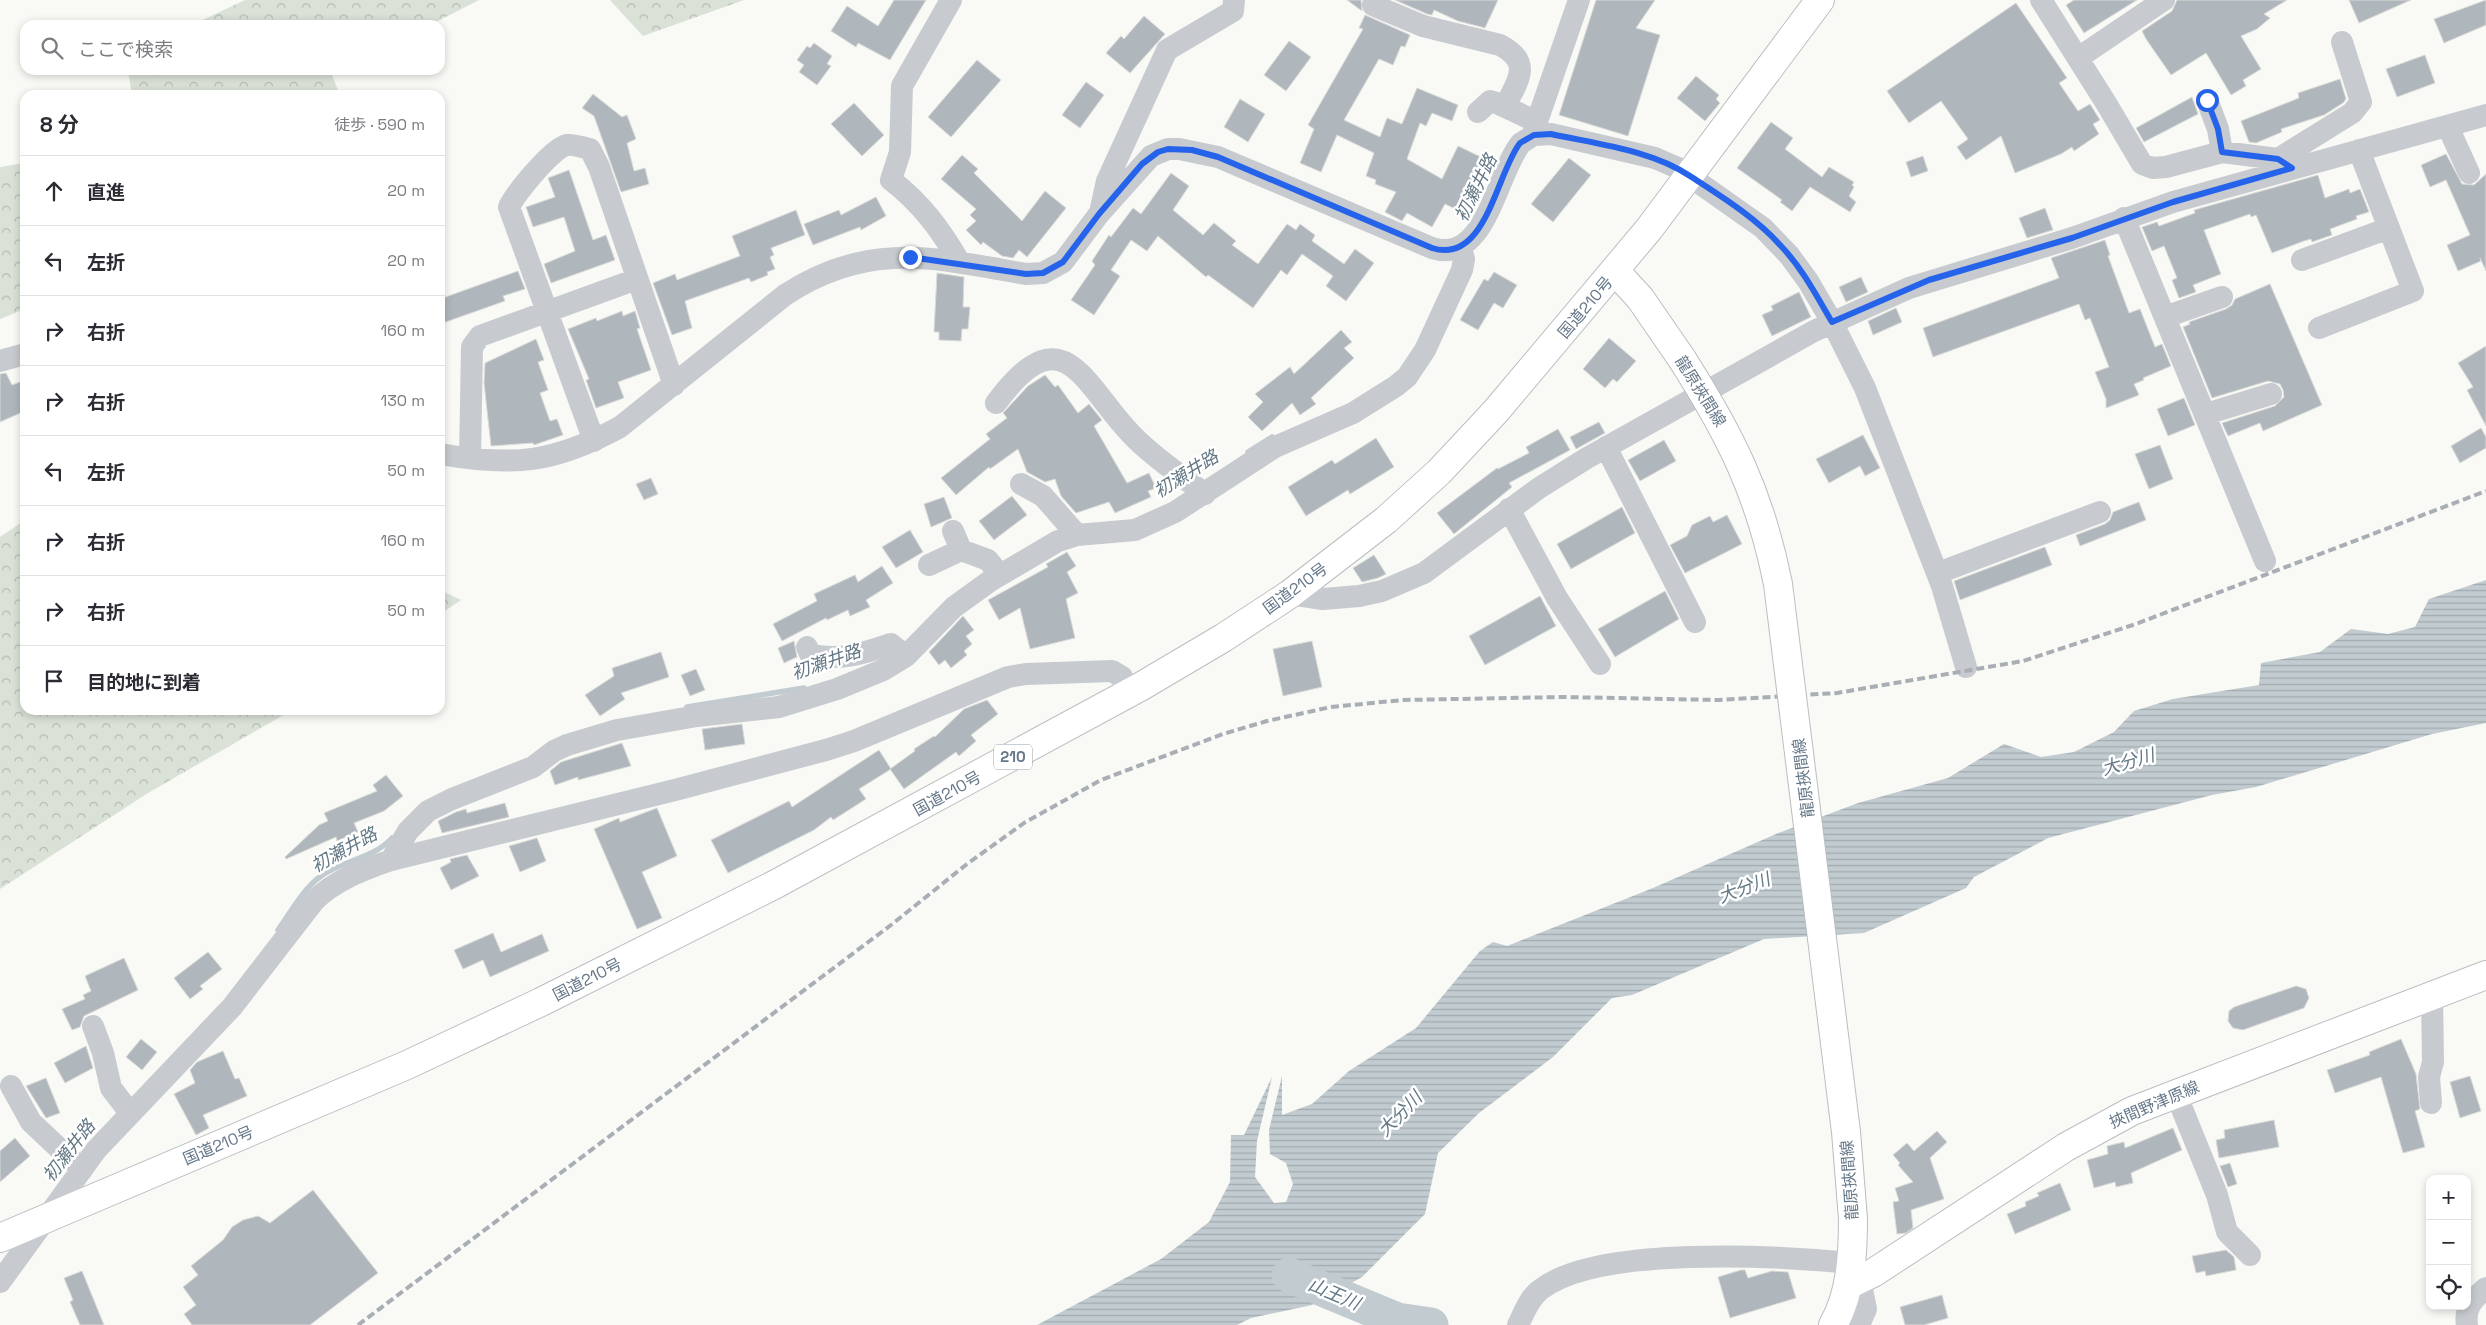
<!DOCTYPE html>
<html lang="ja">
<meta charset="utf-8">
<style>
:root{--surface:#fff;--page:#f2f2f3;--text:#2b2b33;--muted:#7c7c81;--line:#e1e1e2}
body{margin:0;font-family:"Space Grotesk","Noto Sans JP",sans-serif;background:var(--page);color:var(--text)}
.controls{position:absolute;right:15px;bottom:15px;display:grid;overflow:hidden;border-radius:10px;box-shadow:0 2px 8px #0003}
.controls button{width:45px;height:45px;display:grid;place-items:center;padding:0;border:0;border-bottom:1px solid var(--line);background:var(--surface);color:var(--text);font:25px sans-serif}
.stop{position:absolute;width:15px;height:15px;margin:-11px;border:4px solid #2563eb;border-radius:50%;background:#fff}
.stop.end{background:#2563eb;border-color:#fff;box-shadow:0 1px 5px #0008}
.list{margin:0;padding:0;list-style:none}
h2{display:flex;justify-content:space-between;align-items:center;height:65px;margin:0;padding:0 20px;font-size:21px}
h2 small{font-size:16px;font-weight:400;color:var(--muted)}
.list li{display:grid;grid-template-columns:32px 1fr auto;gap:15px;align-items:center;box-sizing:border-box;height:70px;padding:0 20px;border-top:1px solid var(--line)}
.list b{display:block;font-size:19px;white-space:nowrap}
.list em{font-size:16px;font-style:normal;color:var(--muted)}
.icon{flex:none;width:28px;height:28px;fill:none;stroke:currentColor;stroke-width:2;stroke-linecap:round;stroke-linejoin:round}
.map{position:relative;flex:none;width:2486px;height:1325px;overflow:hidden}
.search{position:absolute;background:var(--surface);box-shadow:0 2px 8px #0003;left:20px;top:20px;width:425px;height:55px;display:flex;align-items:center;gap:12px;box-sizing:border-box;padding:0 18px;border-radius:15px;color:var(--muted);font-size:19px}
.panel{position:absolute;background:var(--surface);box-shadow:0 2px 8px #0003;left:20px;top:90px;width:425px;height:625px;border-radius:15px}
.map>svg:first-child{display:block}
.forest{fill:url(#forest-crowns)}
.water{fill:url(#water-rules)}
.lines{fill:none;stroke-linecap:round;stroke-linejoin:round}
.stream{stroke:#c1cbd0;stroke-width:5.5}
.river{stroke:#c1cbd0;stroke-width:35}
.building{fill:#afb7bd;stroke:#dbdbd8}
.major-casing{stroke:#babec2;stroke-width:30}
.highway-casing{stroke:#bbbec2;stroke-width:30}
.minor{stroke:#c7cace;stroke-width:22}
.major{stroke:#fff;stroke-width:28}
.highway{stroke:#fff;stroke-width:28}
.rail{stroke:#a9aeb5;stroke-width:4;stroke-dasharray:8 4;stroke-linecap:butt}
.major-bridge-casing{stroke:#babec2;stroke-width:30;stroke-linecap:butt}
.major-bridge{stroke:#fff;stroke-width:28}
.route{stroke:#2563eb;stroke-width:6}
.labels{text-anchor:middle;stroke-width:5;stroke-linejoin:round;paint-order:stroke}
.shield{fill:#fff;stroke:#94a0ac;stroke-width:1}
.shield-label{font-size:15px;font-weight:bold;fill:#667789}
.street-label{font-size:16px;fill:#667789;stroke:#fff}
.water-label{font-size:18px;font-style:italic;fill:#637884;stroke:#fff}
</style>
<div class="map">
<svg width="2486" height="1325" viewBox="0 0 2486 1325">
<defs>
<pattern id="forest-crowns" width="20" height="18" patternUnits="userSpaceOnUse" patternTransform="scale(1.25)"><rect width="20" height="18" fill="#dae1d7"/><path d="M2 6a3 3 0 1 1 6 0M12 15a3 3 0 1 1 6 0" fill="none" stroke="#b5bbb4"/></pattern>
<pattern id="water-rules" width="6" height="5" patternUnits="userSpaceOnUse" patternTransform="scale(1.25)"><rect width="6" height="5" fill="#c1cbd0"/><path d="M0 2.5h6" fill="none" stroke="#a1aaaf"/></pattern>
</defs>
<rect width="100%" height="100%" fill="#f9f9f6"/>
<path class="forest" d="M245,0H479L430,25H192Z
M610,0H744L643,36Z
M128,70H341L332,75L340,95H132Z
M25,163V309L0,319V167Z
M25,520V710H292L148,793L0,889V537Z
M440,590L461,600L440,614Z"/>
<path class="water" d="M2486,580V723L2432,734L2256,787L2212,795L2048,838L1974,877L1966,888L1864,933L1764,939L1632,995L1612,998L1553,1057L1479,1113L1438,1153L1425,1214L1362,1277L1312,1305L1251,1318L1237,1325H1037L1161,1259L1209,1222L1230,1182L1231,1135H1244L1272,1077L1257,1141L1255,1177L1274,1203L1286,1202L1293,1184L1286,1163L1270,1154L1269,1130L1282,1076V1115L1312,1104L1349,1071L1416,1028L1480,951L1493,942L1507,946L1653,888L1776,834L1858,803L1948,778L2004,744L2041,757L2074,752L2114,732L2134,711L2173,699L2259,685L2261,663L2320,652L2351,629L2388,634L2415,627L2429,599Z"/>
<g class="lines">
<path class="stream" d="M1248,452L1272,437
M687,707L804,688
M278,930C291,912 303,889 321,876C343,860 373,859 392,838"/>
<path class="river" d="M1289,1275L1397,1320L1431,1325"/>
</g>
<path class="building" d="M894,0H926L890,60L858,43L856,47L831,31L847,6L878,26Z
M1347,0H1361L1362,11Z
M1395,0H1498L1485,28L1458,21L1434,10L1432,15L1427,14Z
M1596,0H1655L1636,28L1660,35L1628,136L1559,115Z
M2074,0H2137L2084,33L2066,5Z
M2177,0H2287L2264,14L2270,18L2257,29L2241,36L2261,69L2243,80L2246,86L2231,95L2206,53L2171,75L2146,39L2142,31L2172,11Z
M2349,0H2411L2359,23Z
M2486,0V25L2444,43L2434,19Z
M2016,3L2067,78L2059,83L2078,111L2090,104L2100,120L2093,124L2099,134L2074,151L2072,147L2061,154L2015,173L2001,136L1966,160L1957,147L1968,139L1941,101L1909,123L1887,91Z
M1365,15L1410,35L1405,47L1401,46L1393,65L1379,59L1344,120L1380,137L1387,118L1402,124L1417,88L1458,105L1452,121L1432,113L1426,126L1420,123L1407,159L1442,179L1458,146L1487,160L1462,212L1445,204L1432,227L1407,213L1402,221L1385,212L1396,192L1375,184L1376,180L1366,176L1374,153L1337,135L1321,172L1300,163L1314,129L1308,125L1363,29L1359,28Z
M1144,16L1165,34L1130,73L1106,53L1121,36L1124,39Z
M1289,41L1311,57L1286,91L1264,75Z
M814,43L832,56L827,64L831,66L817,85L799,72L804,65L797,60L807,46L810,48Z
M2425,55L2435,83L2397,97L2386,69Z
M977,60L1001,80L951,137L928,117Z
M1696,76L1719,95L1716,99L1720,103L1705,121L1677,98Z
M2340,79L2346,99L2343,103L2324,115L2281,129L2282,132L2256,143L2249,142L2241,121L2299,98L2298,93Z
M1086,82L1104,95L1080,128L1062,115Z
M593,94L622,117L627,115L636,139L627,143L634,171L645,168L649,184L621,192L594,116L582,108Z
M2192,97L2198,114L2144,142L2136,128Z
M1240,99L1265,114L1248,142L1224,127Z
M854,103L884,135L862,156L831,124Z
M1771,122L1793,138L1785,149L1822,177L1829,167L1854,182L1852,185L1854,187L1849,196L1856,202L1850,212L1810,187L1792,211L1780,202L1782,200L1737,168Z
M2446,154L2462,184L2474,185L2486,174V271L2480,258L2481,261L2458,271L2447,245L2470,235L2446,180L2430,187L2421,165Z
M962,155L978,169L974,173L1022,221L1045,191L1066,208L1027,257L1019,250L1013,258L1002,256L983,242L981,245L966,230L976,221L970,215L976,209L941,179Z
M1923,156L1928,171L1911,177L1906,162Z
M1569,158L1591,175L1553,222L1531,204Z
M569,170L593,240L606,235L615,260L551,283L544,264L575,251L564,217L533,227L526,207L555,197L548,178Z
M1171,173L1189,186L1173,210L1203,235L1214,223L1236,241L1232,245L1258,264L1287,224L1296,230L1300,224L1315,235L1312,241L1344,264L1355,249L1374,263L1346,301L1326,286L1333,276L1302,254L1287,275L1281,270L1253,308L1208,275L1206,277L1158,236L1147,251L1131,240L1111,270L1120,276L1094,315L1071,300L1095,265L1092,261L1109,235L1111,237L1133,208L1141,214Z
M2318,175L2325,198L2349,189L2350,193L2360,189L2369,212L2356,216L2357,219L2330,229L2332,235L2312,242L2311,239L2304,241L2272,253L2256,215L2251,217L2250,214L2204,230L2221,274L2193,285L2196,292L2179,298L2172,280L2177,278L2164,246L2152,251L2142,227L2157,222L2159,226L2195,213L2194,210Z
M876,197L886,216L861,230L860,227L813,245L804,224L839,210L841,215Z
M2045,208L2053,230L2027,238L2019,218Z
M796,210L805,235L771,248L774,255L770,257L775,269L767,272L768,275L751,282L749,278L685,301L692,328L672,335L653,283L675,274L677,280L740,256L732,236Z
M2105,240L2110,255L2108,256L2129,313L2140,309L2155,347L2162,344L2171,366L2143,378L2144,380L2134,384L2139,395L2106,408V399L2095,372L2109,367L2090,318L2085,320L2079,304L1933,357L1923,328L2059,278L2051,258Z
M518,271L525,289L503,296L505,301L440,324V299Z
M1494,272L1517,285L1503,308L1494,303L1478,330L1460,320L1484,279L1488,281Z
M937,273L964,277L963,307H970L968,329H962L961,341L939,340V332H934Z
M1861,277L1868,292L1846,302L1839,287Z
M2270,284L2322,405L2263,431L2260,423L2228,436L2222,423L2275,406L2284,397L2283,390L2280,384L2268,381L2212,398L2183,327L2190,324L2189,322L2226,309L2232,305L2235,299Z
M1799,292L1811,317L1772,336L1762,315L1773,310L1771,306Z
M1896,308L1902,322L1873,335L1868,321Z
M622,311L623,316L635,311L640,328L637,329L651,370L618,382L624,398L596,408L586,380L589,379L568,329L596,318L597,321Z
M1341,330L1352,342L1344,348L1354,358L1311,398L1316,404L1300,415L1292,403L1262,431L1248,417L1263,402L1255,394L1290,367L1294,374Z
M1609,338L1636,361L1617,382L1613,379L1605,388L1583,369Z
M536,339L544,360L538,362L548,390L540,393L550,421L557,419L563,435L534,445L533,443L491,446L484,383L485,363Z
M2486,346V426L2467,390L2473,387L2458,363Z
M6,373L12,385L25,380V411L0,422V374Z
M1045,375L1055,387L1058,385L1078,413L1089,404L1102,420L1094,426L1127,483L1149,473L1156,488L1148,491L1151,497L1115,513L1109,502L1076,513L1061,496L1055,479L1045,482L1027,472L1018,449L990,469L989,467L956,495L941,478L990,439L986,434L1007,418L1003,413L1028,386Z
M2184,398L2195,425L2168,436L2157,409Z
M1599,422L1605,433L1576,449L1570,437Z
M2481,428L2486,437V448L2460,463L2451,446Z
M1558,429L1570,450L1509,483L1512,487L1454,534L1437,513L1497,468L1498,469L1529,453L1526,447Z
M1863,435L1880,468L1865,476L1860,466L1829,483L1816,459Z
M1376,438L1394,467L1350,494L1348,490L1306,516L1288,487L1332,460L1335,464Z
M1664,440L1676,461L1640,481L1628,460Z
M2160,445L2173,479L2149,489L2135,454Z
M651,478L658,494L644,500L636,484Z
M1012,496L1027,515L994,540L979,521Z
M944,497L952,518L931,527L924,504Z
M2139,502L2146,520L2080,546L2076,535L2105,524L2110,520L2113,512Z
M1622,507L1635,533L1571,569L1557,544Z
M1727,515L1742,544L1685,573L1670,545L1687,536L1692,525L1710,516L1713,522Z
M910,530L923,552L896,568L882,547Z
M2045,547L2052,565L1960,600L1954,581Z
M1067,552L1076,566L1067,572L1078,593L1066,599L1075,638L1030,649L1020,608L999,620L988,600L1048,567L1046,564Z
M1374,555L1386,574L1378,578L1362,582L1353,568Z
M882,566L893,583L866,600L870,607L850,616L848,610L827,620L826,618L782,641L773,624L817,601L814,594L855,575L858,582Z
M1665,591L1679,619L1615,657L1598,629Z
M1540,596L1556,626L1485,665L1469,636Z
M963,616L974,630L966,636L972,644L964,651L967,655L951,668L945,660L939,665L929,652Z
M794,641L797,657L784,663L778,648Z
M1312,641L1322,687L1283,696L1273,649Z
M661,652L669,677L621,693L625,699L600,716L585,695L614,676L612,668Z
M696,669L705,690L690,696L681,675Z
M987,700L998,714L971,735L976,741L959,756L956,752L904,789L890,769L915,751L914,749L934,736L935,737L964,709Z
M742,724L745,744L705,750L702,729Z
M622,743L631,766L578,780V777L555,785L550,771L561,762Z
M879,750L891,769L859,789L866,799L833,820L831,817L814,830L728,873L711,840L789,801L792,807Z
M386,775L403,796L384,811L354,823L358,832L337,841L336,837L286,859L285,857L319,825L328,821L324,813L377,791L373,785Z
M505,803L509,817L442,833L438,821L456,812L466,809L467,813Z
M657,808L677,856L642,872L662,918L637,929L594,829L619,818L620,822Z
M537,838L546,861L520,872L509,846Z
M467,855L479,876L451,890L440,868L451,862L450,859Z
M493,933L501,952L542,934L549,951L490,977L483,960L463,969L454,950Z
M208,952L222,969L200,986L203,989L190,999L174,978Z
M124,958L138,990L84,1016L80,1027L72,1030L62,1009L85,999L83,995L91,991L85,976Z
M2296,986L2306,989L2309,998L2304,1008L2243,1030L2233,1028L2228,1021L2229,1011L2234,1007Z
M141,1039L157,1052L142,1070L126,1057Z
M2401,1039L2416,1074L2420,1109L2415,1111L2425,1147L2403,1153L2381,1077L2335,1093L2327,1070L2370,1055L2369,1052Z
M86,1046L93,1068L65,1083L54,1063Z
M223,1051L235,1079L239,1078L247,1096L203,1115L209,1128L196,1135L174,1094L195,1083L190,1070L197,1062Z
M2470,1076L2481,1111L2460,1118L2450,1082Z
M46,1078L60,1113L46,1118L26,1086Z
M2274,1120L2279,1147L2219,1158L2216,1140L2225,1138L2224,1130Z
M2173,1128L2182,1150L2131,1173L2133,1183L2116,1187L2115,1182L2094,1188L2087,1160L2108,1154L2107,1146L2124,1142L2125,1148Z
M1937,1131L1947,1142L1930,1158L1944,1199L1911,1210L1913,1228L1906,1233L1897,1234L1893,1202L1899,1201L1895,1188L1913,1182L1898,1165L1900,1163L1893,1155L1907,1143L1914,1151Z
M15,1138L30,1156L0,1182V1151Z
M2230,1163L2237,1184L2228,1187L2220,1166Z
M2060,1183L2071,1210L2015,1234L2007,1214L2026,1206L2025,1202L2039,1196L2037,1193Z
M313,1190L378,1273L310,1325H192L184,1314L196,1305L183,1287L198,1275L191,1266L223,1240L232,1227L243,1220L258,1216L270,1223Z
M2226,1250L2234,1257L2236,1270L2206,1276L2205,1271L2196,1273L2192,1256Z
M1741,1270H1745L1748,1278L1772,1271L1788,1272L1796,1298L1730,1318L1718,1277Z
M82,1271L104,1325H80L70,1302L73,1300L64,1278Z
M1942,1295L1948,1318L1924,1325H1905L1900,1307Z"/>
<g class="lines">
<g class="major-casing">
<path id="major" d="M1615,271L1640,298L1682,359
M1848,1285L1873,1273L2066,1147L2132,1111L2486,975
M1833,1325C1851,1294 1853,1254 1853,1219"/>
</g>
<g class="highway-casing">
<path id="highway" d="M0,1238L407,1065L541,1002L774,885L1140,687L1223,638L1290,594L1386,520L1439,472L1496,411L1649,229L1820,0"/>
</g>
<path class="minor" d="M951,0L902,86L900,152L891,180C921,203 941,230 960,263
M2041,0L2106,103L2142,164L2153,168L2166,167L2222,152L2278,159L2292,168
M1373,5L1423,26L1500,45C1533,62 1518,81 1505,106
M2078,58L2164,0
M2207,100L2218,129L2222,152
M1478,112L1490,101L1497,103L1537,122
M2448,127L2469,173
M1532,136L1579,0
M2278,159L2352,113L2361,102L2342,42
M1101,208L1107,181L1167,50L1233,11L1234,0
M2124,218L2265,561
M2302,260L2389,228
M2165,317L2222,297
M2319,328L2413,291L2359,150
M0,361L25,354
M996,403C1064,311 1083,385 1133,436C1154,458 1181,475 1205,494
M2206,414L2271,394
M594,441L509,207C516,193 552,148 567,145C574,144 584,148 590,149L599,167L674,385
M1606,447L1695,622
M440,454C513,467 554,463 620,427L785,295C869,240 935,258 1026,274L1043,273L1063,262L1099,214L1151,156L1168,149H1179L1218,157L1432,248C1486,265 1496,174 1521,143L1534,135L1551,134L1655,158L1678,168L1763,228L1789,255L1808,281L1832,322L1865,388L1942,586L1966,667
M470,458L472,347L480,336L637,279
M1021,484L1043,496L1077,535
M1509,509L1557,598L1600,664
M953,531L961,550L988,560L1000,575
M929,565L961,550
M1938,573L2100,512
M1290,594L1323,599L1359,596L1382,591L1424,573L1539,488L1587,458L1814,331L1909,288L2072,238L2173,202L2486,115
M807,647L810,654C837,662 865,653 891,644L906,656
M391,860L408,831L428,811L452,799L533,767L554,751L567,745L617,730L697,716L779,707L837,689L883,670L906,656L954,607L990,581L1058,541L1077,535L1135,530L1175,512L1275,447L1353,413L1396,386L1407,377L1425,350L1462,270L1464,259L1461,248
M93,1026L103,1053L111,1088L130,1113
M11,1086L31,1122L82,1170
M2176,1094L2217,1195L2227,1232L2250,1255
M2431,1103L2429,1077L2433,1062L2432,996
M0,1282L96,1150L232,1007L314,901C335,880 363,870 391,860L675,790L826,750L854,741L1008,677L1026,674L1112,671L1122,677L1130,692
M1518,1325C1524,1313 1529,1298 1540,1290C1596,1245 1779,1256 1851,1263
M1859,1325L1866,1309L1860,1280
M2467,1325C2464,1308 2473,1299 2486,1288"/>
<use href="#major" class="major"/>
<use href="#highway" class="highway"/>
<path class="rail" d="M358,1325L891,925L967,864L1024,823L1101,780L1223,734L1267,721L1331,707L1403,700L1563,697L1719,700L1837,693L2023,661L2133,625L2486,491"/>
<g class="major-bridge-casing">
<path id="major-bridge" d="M1682,359C1731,436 1760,494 1778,584L1846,1132L1853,1219"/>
</g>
<use href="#major-bridge" class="major-bridge"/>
</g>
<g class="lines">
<path class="route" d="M910,257L1026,274L1043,273L1063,262L1099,214L1142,164L1158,152L1168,149L1192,150L1218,157L1432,248C1486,265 1496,174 1520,143L1534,135L1551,134C1596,144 1652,150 1690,176C1722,197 1755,217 1781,246C1802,268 1816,295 1832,322L1929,280L2072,238L2173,202L2292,168L2278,159L2222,152L2218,129L2207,100"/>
</g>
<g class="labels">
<rect class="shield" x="994" y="744.5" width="38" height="25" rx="4"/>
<g class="shield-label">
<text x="1013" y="762">210</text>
</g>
<g class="street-label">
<text transform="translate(1585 307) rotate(-50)" y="6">国道210号</text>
<text transform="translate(1701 391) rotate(58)" y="6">龍原挾間線</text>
<text transform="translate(1295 588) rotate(-36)" y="6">国道210号</text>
<text transform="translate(1803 778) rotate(-97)" y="6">龍原挾間線</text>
<text transform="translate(947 793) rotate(-29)" y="6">国道210号</text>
<text transform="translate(587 979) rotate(-27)" y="6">国道210号</text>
<text transform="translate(2154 1104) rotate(-23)" y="6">挾間野津原線</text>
<text transform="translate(218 1145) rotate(-23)" y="6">国道210号</text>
<text transform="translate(1849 1180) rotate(-94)" y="6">龍原挾間線</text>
</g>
<g class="water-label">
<text transform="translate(1476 188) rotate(-64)" y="6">初瀬井路</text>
<text transform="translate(1186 474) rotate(-32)" y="6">初瀬井路</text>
<text transform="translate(826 662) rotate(-19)" y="6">初瀬井路</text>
<text transform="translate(2128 762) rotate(-16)" y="6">大分川</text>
<text transform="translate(344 850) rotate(-29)" y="6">初瀬井路</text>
<text transform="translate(1744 888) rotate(-21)" y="6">大分川</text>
<text transform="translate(1400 1114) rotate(-46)" y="6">大分川</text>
<text transform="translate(69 1151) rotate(-52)" y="6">初瀬井路</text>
<text transform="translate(1334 1294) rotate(23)" y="6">山王川</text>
</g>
</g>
</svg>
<div class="controls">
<button>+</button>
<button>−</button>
<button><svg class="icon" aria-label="locate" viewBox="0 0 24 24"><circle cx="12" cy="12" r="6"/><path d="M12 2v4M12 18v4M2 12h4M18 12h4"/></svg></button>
</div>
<div class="stop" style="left:2207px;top:100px"></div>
<div class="stop end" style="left:910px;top:257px"></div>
<div class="search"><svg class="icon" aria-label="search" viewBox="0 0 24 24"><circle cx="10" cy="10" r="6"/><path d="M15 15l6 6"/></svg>ここで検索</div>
<section class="panel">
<h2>8 分<small>徒歩 · 590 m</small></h2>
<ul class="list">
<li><svg class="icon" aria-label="ahead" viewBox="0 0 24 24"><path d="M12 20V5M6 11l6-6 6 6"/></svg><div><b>直進</b></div><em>20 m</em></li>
<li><svg class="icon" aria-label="left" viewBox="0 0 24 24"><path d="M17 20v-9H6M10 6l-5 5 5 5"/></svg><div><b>左折</b></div><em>20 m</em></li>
<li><svg class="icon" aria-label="right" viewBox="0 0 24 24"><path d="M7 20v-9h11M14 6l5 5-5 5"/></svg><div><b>右折</b></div><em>160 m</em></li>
<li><svg class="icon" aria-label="right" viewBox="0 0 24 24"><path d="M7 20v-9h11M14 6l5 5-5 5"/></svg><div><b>右折</b></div><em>130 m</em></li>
<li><svg class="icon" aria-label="left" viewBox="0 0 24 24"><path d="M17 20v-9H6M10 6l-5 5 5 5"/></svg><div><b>左折</b></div><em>50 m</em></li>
<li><svg class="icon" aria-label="right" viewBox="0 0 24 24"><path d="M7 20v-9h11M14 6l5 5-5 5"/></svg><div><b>右折</b></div><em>160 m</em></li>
<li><svg class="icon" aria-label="right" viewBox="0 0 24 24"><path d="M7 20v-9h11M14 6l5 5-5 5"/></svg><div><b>右折</b></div><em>50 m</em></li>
<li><svg class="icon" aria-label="arrive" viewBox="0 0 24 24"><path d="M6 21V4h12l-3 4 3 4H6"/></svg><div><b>目的地に到着</b></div></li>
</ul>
</section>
</div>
